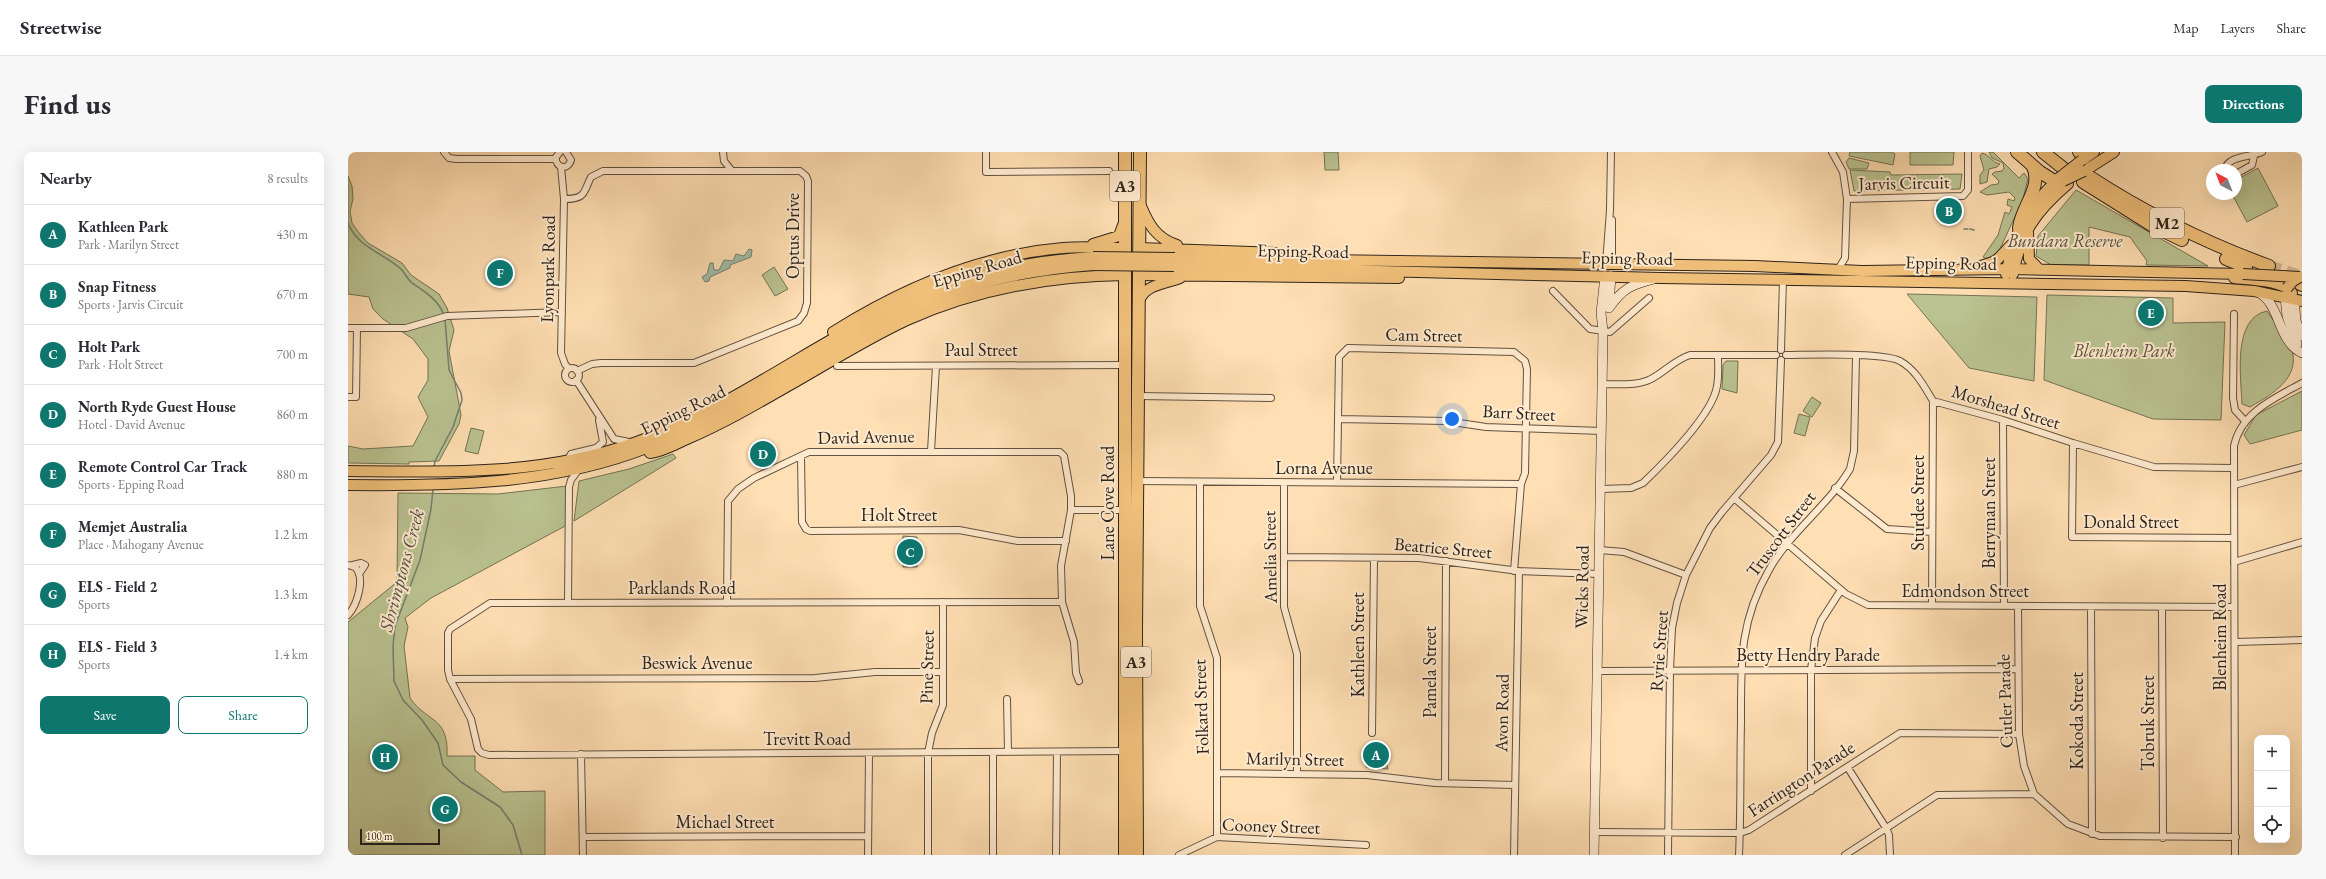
<!DOCTYPE html>
<meta charset="utf-8">
<style>
:root{--surface:#fff;--page:#f7f7f7;--text:#2b2b33;--muted:#7c7c81;--line:#e1e1e2;--accent:#0f766e}
body{margin:0;font-family:"EB Garamond",serif;background:var(--page);color:var(--text)}
.controls{position:absolute;right:12px;bottom:12px;display:grid;overflow:hidden;border-radius:8px;box-shadow:0 4px 16px #0002}
.controls button{width:36px;height:36px;display:grid;place-items:center;padding:0;border:0;border-bottom:1px solid var(--line);background:var(--surface);color:var(--text);font:20px sans-serif}
.compass{position:absolute;left:1858px;top:12px;width:36px;height:36px;border-radius:50%;background:var(--surface);box-shadow:0 4px 16px #0002;rotate:318deg}
.scale{position:absolute;left:12px;bottom:10px;width:80px;box-sizing:border-box;padding-left:4px;border:2px solid #2d231b;border-top:0;font-size:11px;line-height:14px;white-space:nowrap;color:#2d231b;-webkit-text-stroke:3px #ffeace;paint-order:stroke}
.you{position:absolute;left:1104px;top:267px;width:14px;height:14px;margin:-10px;border:3px solid #fff;border-radius:50%;background:#1a73e8;box-shadow:0 0 0 6px #1a73e833}
.badge{display:grid;place-items:center;width:26px;height:26px;border-radius:50%;background:var(--accent);color:#fff;font-size:13px;font-weight:700}
.pin{position:absolute;translate:-50% -50%;border:2px solid #fff;box-shadow:0 1px 4px #0006}
.list{margin:0;padding:0;list-style:none}
h2{display:flex;justify-content:space-between;align-items:center;height:52px;margin:0;padding:0 16px;font-size:17px}
h2 small{font-size:13px;font-weight:400;color:var(--muted)}
.list li{display:grid;grid-template-columns:26px 1fr auto;gap:12px;align-items:center;box-sizing:border-box;height:60px;padding:0 16px;border-top:1px solid var(--line)}
.list b{display:block;font-size:15px;white-space:nowrap}
.list p{margin:0;font-size:13px;white-space:nowrap;color:var(--muted)}
.list em{font-size:13px;font-style:normal;color:var(--muted)}
.actions{display:flex;gap:8px;padding:12px 16px}
.actions a{flex:1;padding:9px 0;border:1px solid var(--accent);border-radius:8px;text-align:center;font-size:14px;color:var(--accent)}
.actions .main{background:var(--accent);color:#fff}
.icon{flex:none;width:22px;height:22px;fill:none;stroke:currentColor;stroke-width:2;stroke-linecap:round;stroke-linejoin:round}
.map{position:relative;flex:none;width:1954px;height:703px;overflow:hidden;border-radius:8px}
header{display:flex;align-items:center;gap:24px;box-sizing:border-box;height:56px;padding:0 20px;background:var(--surface);border-bottom:1px solid var(--line)}
header strong{font-size:19px}
nav{display:flex;gap:22px;margin-inline-start:auto;font-size:14px}
.intro{display:flex;align-items:center;justify-content:space-between;box-sizing:border-box;height:96px;padding:0 24px}
h1{margin:0;font-size:28px}
.button{padding:10px 18px;border-radius:8px;background:var(--accent);color:#fff;font-size:14px;font-weight:700}
main{display:flex;gap:24px;padding:0 24px}
aside{flex:1;background:var(--surface);border-radius:8px;box-shadow:0 4px 16px #0002}
.map>svg:first-child{display:block}
.green{fill:#bac391;stroke:#747356}
.water{fill:#a1bda9;stroke:#737f70}
.lines{fill:none;stroke-linecap:round;stroke-linejoin:round}
.stream{stroke:#737f70;stroke-width:1.5}
.highway-tunnel{stroke:#d5b995;stroke-width:12;stroke-dasharray:12 6;stroke-linecap:butt}
.street-casing{stroke:#625241;stroke-width:8}
.secondary-casing{stroke:#2d231b;stroke-width:10}
.primary-casing{stroke:#2d231b;stroke-width:12}
.highway-casing{stroke:#2d231b;stroke-width:14}
.street{stroke:#ffeace;stroke-width:6}
.secondary{stroke:#ffeace;stroke-width:9}
.primary{stroke:#f0c07a;stroke-width:10}
.highway{stroke:#f0c07a;stroke-width:12}
.primary-bridge-casing{stroke:#2d231b;stroke-width:12;stroke-linecap:butt}
.primary-bridge{stroke:#f0c07a;stroke-width:10}
.labels{text-anchor:middle;stroke-width:4;stroke-linejoin:round;paint-order:stroke}
.shield{fill:#ffeace;stroke:#6c5f51;stroke-width:1}
.shield-label{font-size:17px;font-weight:bold;fill:#2d231b}
.street-label{font-size:18px;fill:#2d231b;stroke:#ffeace}
.park-label{font-size:18px;font-style:italic;fill:#57533e;stroke:#ffeace}
.water-label{font-size:19px;font-style:italic;fill:#505146;stroke:#ffeace}
</style>
<header>
<strong>Streetwise</strong>
<nav><a>Map</a><a>Layers</a><a>Share</a></nav>
</header>
<div class="intro"><h1>Find us</h1><a class="button">Directions</a></div>
<main>
<aside>
<h2>Nearby<small>8 results</small></h2>
<ul class="list">
<li><span class="badge">A</span><div><b>Kathleen Park</b><p>Park · Marilyn Street</p></div><em>430 m</em></li>
<li><span class="badge">B</span><div><b>Snap Fitness</b><p>Sports · Jarvis Circuit</p></div><em>670 m</em></li>
<li><span class="badge">C</span><div><b>Holt Park</b><p>Park · Holt Street</p></div><em>700 m</em></li>
<li><span class="badge">D</span><div><b>North Ryde Guest House</b><p>Hotel · David Avenue</p></div><em>860 m</em></li>
<li><span class="badge">E</span><div><b>Remote Control Car Track</b><p>Sports · Epping Road</p></div><em>880 m</em></li>
<li><span class="badge">F</span><div><b>Memjet Australia</b><p>Place · Mahogany Avenue</p></div><em>1.2 km</em></li>
<li><span class="badge">G</span><div><b>ELS - Field 2</b><p>Sports</p></div><em>1.3 km</em></li>
<li><span class="badge">H</span><div><b>ELS - Field 3</b><p>Sports</p></div><em>1.4 km</em></li>
</ul>
<div class="actions"><a class="main">Save</a><a>Share</a></div>
</aside>
<div class="map">
<svg width="1954" height="703" viewBox="0 0 1954 703">
<rect width="100%" height="100%" fill="#ffdfb3"/>
<filter id="stains"><feTurbulence type="fractalNoise" baseFrequency=".005" numOctaves="4"/><feColorMatrix values="0 0 0 0 .2 0 0 0 0 .09 0 0 0 0 .02 0 0 0 .5 -.17"/></filter>
<radialGradient id="worn" r=".72"><stop offset=".6" stop-color="#630" stop-opacity="0"/><stop offset="1" stop-color="#630" stop-opacity=".3"/></radialGradient>
<path class="green" d="M976,0H990L991,18H977Z
M1502,0H1544L1547,2L1545,13L1501,4Z
M1562,0H1606L1605,13H1562Z
M1641,0H1645L1671,26L1676,21L1680,27L1675,47L1652,97L1647,102L1639,107L1635,105L1650,83L1657,60L1661,62L1664,55L1659,53L1660,47L1666,49L1667,46L1661,40L1639,43L1632,40L1643,33L1650,32L1651,29L1644,22L1647,20L1654,19L1656,16L1655,11L1644,6Z
M1634,1C1642,3 1643,10 1652,12L1649,15L1641,17L1639,30L1632,32V23L1636,18L1632,4Z
M1501,6L1521,11L1519,17H1501L1498,10Z
M1910,16L1930,54L1899,70L1884,42H1888V28Z
M1502,18L1542,20L1543,23L1614,22L1612,37L1506,39Z
M0,24L4,34L5,47L2,59L4,71L11,81L20,91L54,111L63,123L91,142L99,156L106,178L101,199L113,263L111,272L91,309L61,310V312L0,311V294L15,297L65,294L80,265L70,245L80,228V207L65,187L35,167L25,157L21,145L0,142Z
M1728,38L1860,114L1798,113L1799,109L1782,85L1741,75V113H1703L1688,104L1690,84Z
M426,115L440,137L427,144L414,123Z
M1559,142L1689,145L1686,229L1621,216Z
M1699,143L1825,146V171L1877,170L1873,268L1805,267L1696,228Z
M1919,159C1926,170 1938,183 1943,195C1954,226 1924,242 1902,255L1894,252C1893,225 1884,166 1919,159Z
M1378,209H1390L1389,241L1374,237L1375,213Z
M1954,239V278L1902,292L1896,283L1908,263Z
M1464,245L1473,251L1464,265L1455,259Z
M1451,262L1462,265L1457,284L1446,281Z
M123,276L136,279L130,302L117,299Z
M325,302L328,306L226,369L231,329L281,317Z
M219,334V373L83,446L57,466L60,475L56,494L62,546C79,571 101,564 99,604H127V618L155,640L197,639V703H0V470L49,430L50,341L150,342Z
M555,384L569,385V415H555Z
M1019,592H1034L1040,617L1018,615Z"/>
<path class="water" d="M401,97L404,98L403,105L382,113V116L362,125L361,129L357,130L354,125L359,122L362,111H365L366,118H371L376,108L385,109L388,102L396,104Z"/>
<g class="lines">
<path class="stream" d="M0,71C9,95 35,101 53,117C57,121 59,127 64,131C76,139 92,149 96,164
M1616,77H1620
M1622,77L1626,78
M86,316L87,309L105,275L114,248L113,241L101,218L97,167
M85,337L83,357L72,408L47,474L45,494L46,529L55,548L74,568L90,591L95,613L113,630L152,655L165,673L174,703"/>
<path class="highway-tunnel" d="M1921,114L1949,123"/>
<g class="street-casing">
<path id="street" d="M96,0L101,6L108,7H207
M212,0L208,5C207,16 220,19 223,8L218,0
M375,0L376,9L384,19
M638,0V20L761,19
M1484,0L1495,20L1499,47L1497,106L1489,119
M213,15L216,47L213,201L217,212L221,217
M1877,18C1879,3 1905,5 1914,0
M1888,22L1904,13L1906,4
M216,47C238,47 235,41 243,25L255,19H452L458,24L460,29L459,151L456,161L450,169L346,211H253L244,212L229,219
M1499,47L1615,44L1620,38V0
M1264,68V112
M1258,112L1262,58L1263,0
M1205,139L1242,177L1262,180L1301,146
M1886,162L1885,246L1887,258L1897,269
M0,176H58L99,164L214,160
M1433,198L1435,127
M1438,203C1461,203 1535,200 1552,209C1568,218 1576,234 1585,249L1655,268L1725,291L1806,315L1885,316
M489,214L778,213
M217 223a7 7 0 1 1 14 0a7 7 0 1 1-14 0Z
M228,228L266,287L281,290
M1254,232C1269,232 1287,234 1301,228C1316,221 1326,208 1342,203H1428
M790,244L923,246
M0,245H8L9,176
M990,267L1098,269L1138,275L1254,279
M1655,268L1656,454
M1725,291L1724,385L1886,386
M583,299L588,214
M453,304L454,370L458,377L462,379L611,378L670,389H718
M219,309L223,302L248,296L255,290L251,268
M788,329L1173,332
M852,330V454L869,506V685
M989,330L991,205L1000,196L1166,200L1177,209L1179,217L1177,321L1173,332L1166,419
M936,332V455L949,502V621
M1886,333L1954,315
M1487,336L1539,377L1584,380
M1253,337L1283,336L1295,331C1316,311 1365,262 1369,234C1371,224 1370,213 1370,203
M1386,346L1498,442L1520,453L1886,455
M723,358H777
M1251,398L1276,400L1338,423
M936,405L1071,406L1171,419L1251,422
M1886,410L1954,390
M0,413L7,415C18,426 9,453 0,463
M5,413L13,411L17,413L11,422
M714,450L142,451L102,477L100,481V518L102,527L123,567L130,597L134,601L141,603L777,599
M220,451L221,335L223,328L231,317
M379,451L380,349L390,337L406,326L461,300H712L716,304L723,344V358L713,414L714,450L726,490L728,521L731,529
M1584,454L1585,249
M1670,455L1671,582L1676,614L1686,642L1720,672L1752,684L1888,685
M1743,455L1744,682
M1814,456L1815,686
M1887,490L1954,488
M1250,519L1670,517
M102,527L467,526L527,520H595
M659,547L660,600
M1024,581L1026,406
M233,602L235,703
M1500,616L1538,676L1541,683L1542,703
M869,621L1019,623L1087,631L1167,633
M1097,631L1098,409
M1463,639V518L1467,486L1473,469L1493,438
M1247,680L1392,681L1401,678L1552,581L1671,582
M235,685L520,684
M520,703L521,602
M580,703V601L584,581L595,553V450
M645,703V601
M708,703L709,600
M831,703L869,685L1018,693
M1166,703L1171,419
M1320,703L1322,518L1324,476L1329,451L1338,423L1362,376L1374,360L1423,303L1430,290L1433,208
M1391,703C1393,659 1392,614 1393,570C1393,512 1391,470 1421,418C1442,380 1480,354 1502,317L1506,299L1508,204
M1497,703L1589,643L1686,642
M1887,703L1886,294C1893,260 1927,246 1954,231"/>
</g>
<g class="secondary-casing">
<path id="secondary" d="M1910,140C1933,152 1929,189 1954,201
M1937,145L1939,164L1949,192
M1946,147L1948,169L1954,184
M1261,153L1263,124
M1261,156C1275,136 1283,133 1306,127
M1246,703L1255,179L1253,161L1257,124"/>
</g>
<g class="primary-casing">
<path id="primary" d="M1734,8L1746,0
M1738,18L1766,0
M793,54C801,73 808,86 829,93
M1680,80L1681,107L1692,118
M745,92L771,84L775,73
M791,96L928,101
M827,106L1407,114L1514,119L1659,117L1895,122
M826,114L1313,126L1838,134L1906,139L1954,149
M1630,115L1648,109L1663,93
M1658,122C1668,76 1676,60 1711,26
M1665,122C1673,81 1687,60 1720,32
M791,123L1051,126
M1886,126C1900,128 1936,128 1944,141
M791,149C797,132 818,132 832,126
M485,180C555,136 632,103 715,96C735,94 756,96 776,96
M302,301C314,300 328,292 339,287C374,272 407,253 440,234C479,212 518,187 559,168C628,137 701,124 777,123
M0,319C97,320 193,324 286,291C380,258 460,195 550,152C611,123 677,109 745,105
M0,333C102,334 205,333 301,295C391,260 469,199 557,159C616,131 679,118 745,113"/>
</g>
<g class="highway-casing">
<path id="highway" d="M1669,0L1692,20L1708,30
M1695,0L1715,16
M1731,0L1736,6
M1742,25C1800,63 1856,90 1921,114
M1735,30L1805,74L1834,88
M1671,76C1673,55 1696,34 1684,13
M1878,107L1898,115
M1952,132L1954,133
M777,703V0
M789,703L788,479L792,0"/>
</g>
<use href="#street" class="street"/>
<use href="#secondary" class="secondary"/>
<use href="#primary" class="primary"/>
<use href="#highway" class="highway"/>
<g class="primary-bridge-casing">
<path id="primary-bridge" d="M1711,26L1734,8
M1715,29L1736,19
M745,105L827,106
M745,113L826,114
M1895,122L1952,125
M1939,136L1945,129L1952,125"/>
</g>
<use href="#primary-bridge" class="primary-bridge"/>
</g>
<g class="labels">
<g class="shield">
<rect x="762" y="19" width="30" height="30" rx="3"/>
<rect x="1802" y="56" width="34" height="30" rx="3"/>
<rect x="773" y="495" width="30" height="30" rx="3"/>
</g>
<g class="shield-label">
<text x="777" y="40">A3</text>
<text x="1819" y="77">M2</text>
<text x="788" y="516">A3</text>
</g>
<g class="street-label">
<text transform="translate(1556 31) rotate(-1)" y="6">Jarvis Circuit</text>
<text transform="translate(445 84) rotate(-90)" y="6">Optus Drive</text>
<text transform="translate(955 99) rotate(1)" y="6">Epping Road</text>
<text transform="translate(1279 106) rotate(1)" y="6">Epping Road</text>
<text transform="translate(1603 111) rotate(1)" y="6">Epping Road</text>
<text transform="translate(200 117) rotate(-89)" y="6">Lyonpark Road</text>
<text transform="translate(629 117) rotate(-16)" y="6">Epping Road</text>
<text transform="translate(1076 183) rotate(1)" y="6">Cam Street</text>
<text x="633" y="204">Paul Street</text>
<text transform="translate(1658 255) rotate(17)" y="6">Morshead Street</text>
<text transform="translate(335 258) rotate(-26)" y="6">Epping Road</text>
<text transform="translate(1171 261) rotate(3)" y="6">Barr Street</text>
<text transform="translate(518 285) rotate(-1)" y="6">David Avenue</text>
<text x="976" y="322">Lorna Avenue</text>
<text transform="translate(760 351) rotate(-90)" y="6">Lane Cove Road</text>
<text transform="translate(1570 351) rotate(-90)" y="6">Sturdee Street</text>
<text transform="translate(1641 361) rotate(-90)" y="6">Berryman Street</text>
<text x="551" y="369">Holt Street</text>
<text x="1783" y="376">Donald Street</text>
<text transform="translate(1433 382) rotate(-53)" y="6">Truscott Street</text>
<text transform="translate(1095 396) rotate(5)" y="6">Beatrice Street</text>
<text transform="translate(922 405) rotate(-91)" y="6">Amelia Street</text>
<text transform="translate(1234 435) rotate(-89)" y="6">Wicks Road</text>
<text x="334" y="442">Parklands Road</text>
<text x="1617" y="445">Edmondson Street</text>
<text transform="translate(1872 485) rotate(-90)" y="6">Blenheim Road</text>
<text transform="translate(1010 493) rotate(-90)" y="6">Kathleen Street</text>
<text transform="translate(1311 499) rotate(-86)" y="6">Ryrie Street</text>
<text x="1460" y="509">Betty Hendry Parade</text>
<text x="349" y="517">Beswick Avenue</text>
<text transform="translate(579 515) rotate(-89)" y="6">Pine Street</text>
<text transform="translate(1082 520) rotate(-90)" y="6">Pamela Street</text>
<text transform="translate(1657 549) rotate(-92)" y="6">Cutler Parade</text>
<text transform="translate(853 555) rotate(-92)" y="6">Folkard Street</text>
<text transform="translate(1154 561) rotate(-89)" y="6">Avon Road</text>
<text transform="translate(1729 569) rotate(-90)" y="6">Kokoda Street</text>
<text transform="translate(1800 571) rotate(-90)" y="6">Tobruk Street</text>
<text x="459" y="593">Trevitt Road</text>
<text transform="translate(947 607) rotate(1)" y="6">Marilyn Street</text>
<text transform="translate(1453 627) rotate(-33)" y="6">Farrington Parade</text>
<text x="377" y="676">Michael Street</text>
<text transform="translate(923 674) rotate(2)" y="6">Cooney Street</text>
</g>
<g class="park-label">
<text x="1717" y="95">Bundara Reserve</text>
<text x="1776" y="205">Blenheim Park</text>
</g>
<g class="water-label">
<text transform="translate(53 418) rotate(-75)" y="7">Shrimptons Creek</text>
</g>
</g>
<rect width="100%" height="100%" filter="url(#stains)"/>
<rect width="100%" height="100%" fill="url(#worn)"/>
</svg>
<div class="controls">
<button>+</button>
<button>−</button>
<button><svg class="icon" aria-label="locate" viewBox="0 0 24 24"><circle cx="12" cy="12" r="6"/><path d="M12 2v4M12 18v4M2 12h4M18 12h4"/></svg></button>
</div>
<svg class="compass" viewBox="-18 -18 36 36"><path d="M0-13l5 13h-10z" fill="#e53935"/><path d="M0 13l5-13h-10z" fill="#7c7c81"/></svg>
<div class="scale">100 m</div>
<div class="you"></div>
<div class="pin badge" style="left:1028px;top:603px">A</div>
<div class="pin badge" style="left:1601px;top:59px">B</div>
<div class="pin badge" style="left:562px;top:400px">C</div>
<div class="pin badge" style="left:415px;top:302px">D</div>
<div class="pin badge" style="left:1803px;top:161px">E</div>
<div class="pin badge" style="left:152px;top:121px">F</div>
<div class="pin badge" style="left:97px;top:657px">G</div>
<div class="pin badge" style="left:37px;top:605px">H</div>
</div>
</main>
